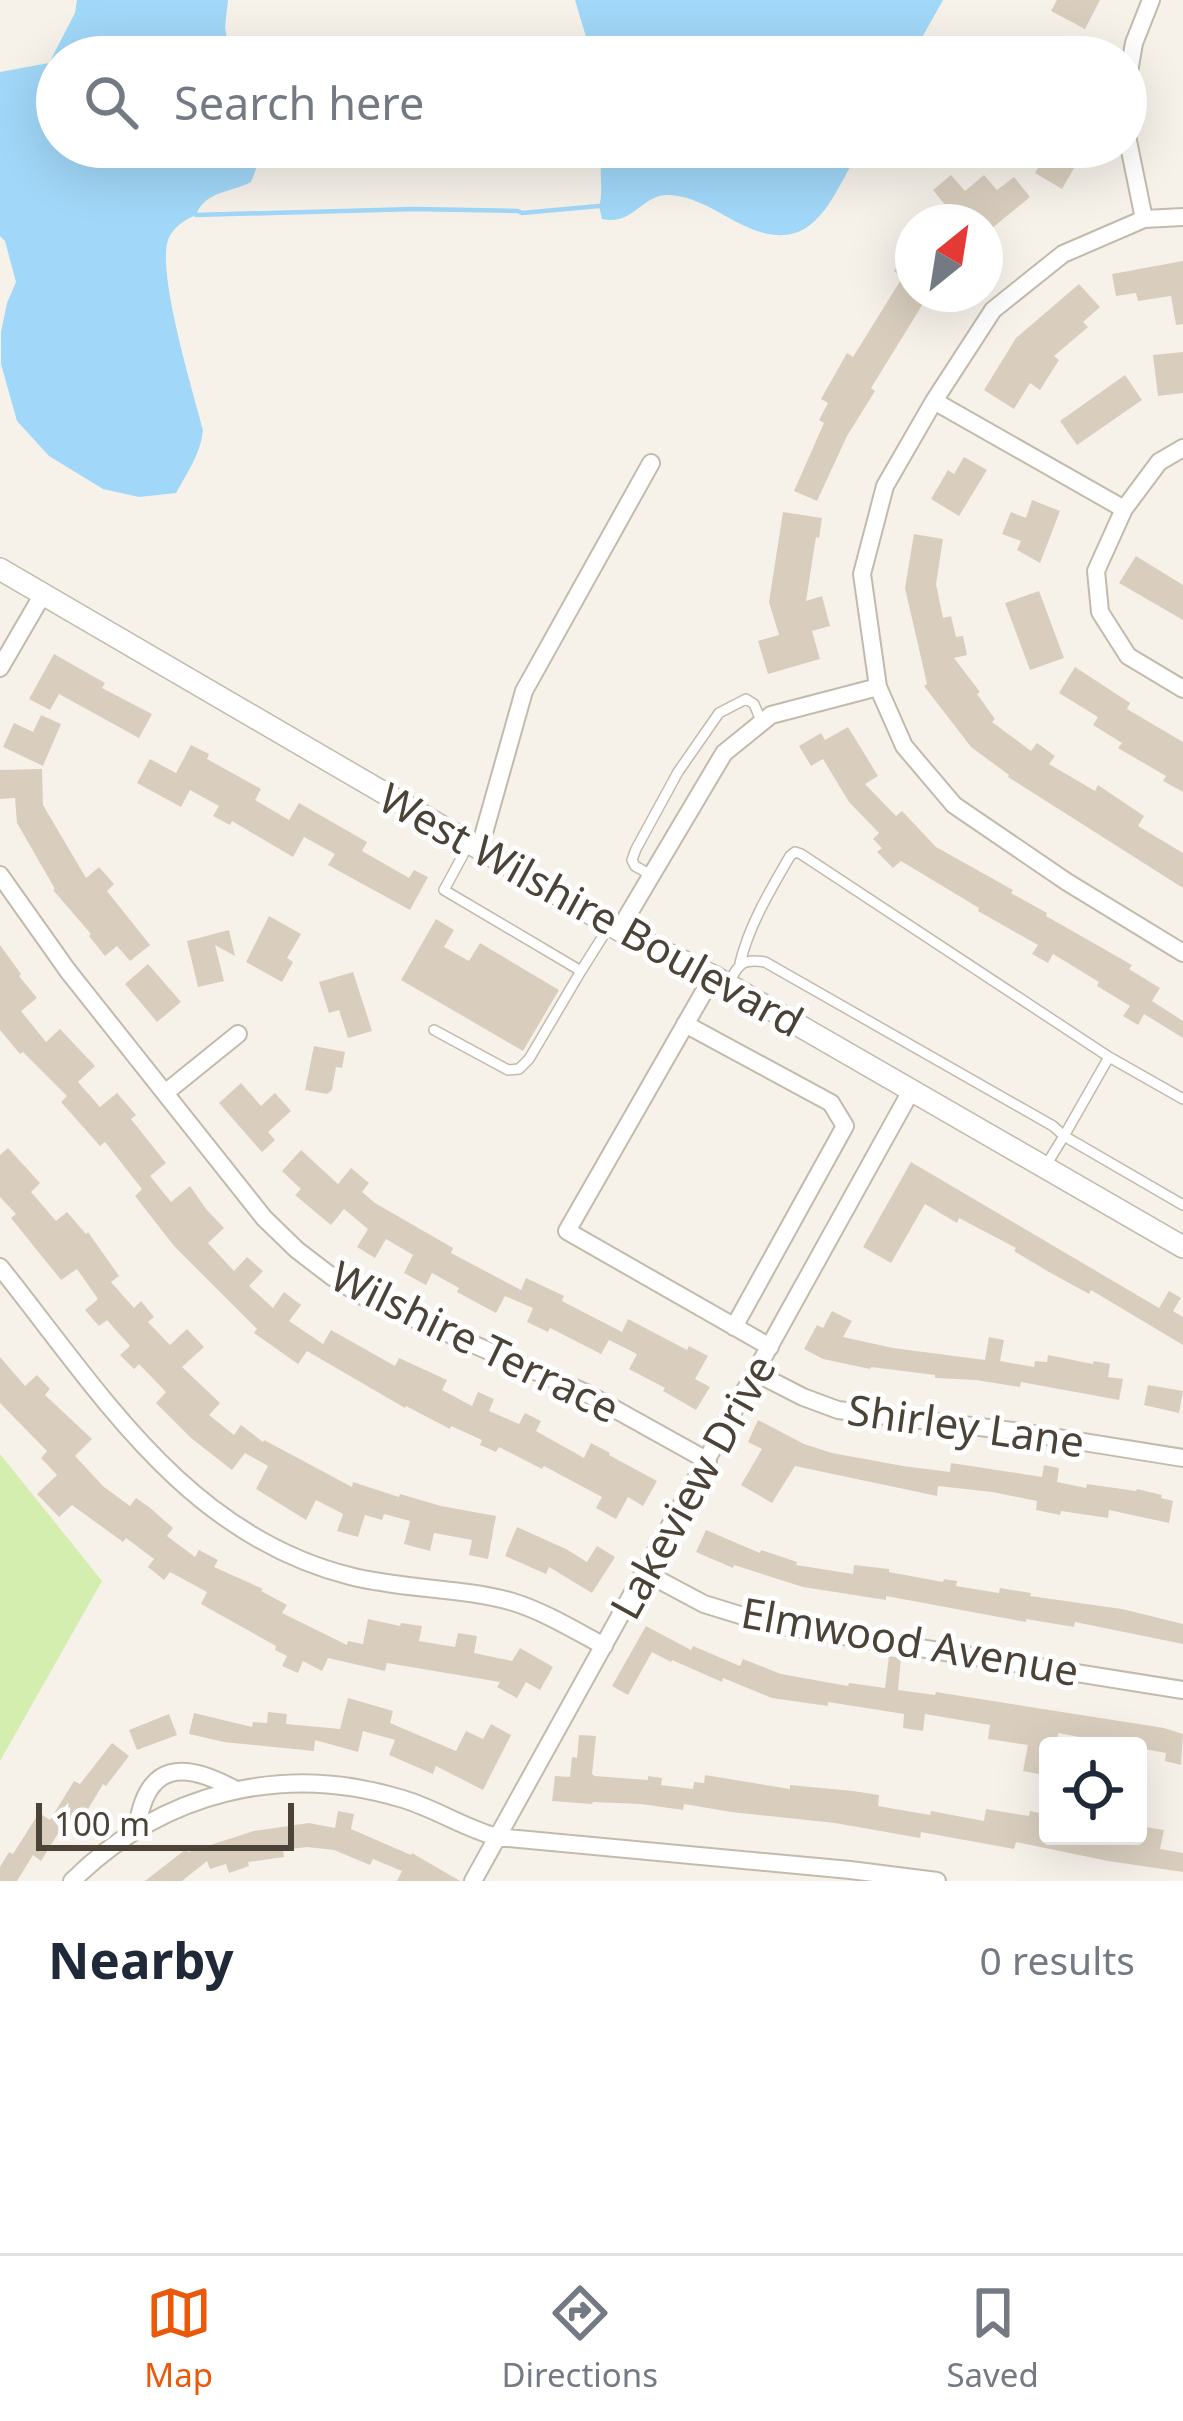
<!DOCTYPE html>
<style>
:root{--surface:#fff;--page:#f6f6f7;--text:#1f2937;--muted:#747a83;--line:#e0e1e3;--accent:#ea580c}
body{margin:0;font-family:"Noto Sans",sans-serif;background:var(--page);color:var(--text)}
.controls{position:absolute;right:36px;bottom:36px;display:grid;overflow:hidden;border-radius:12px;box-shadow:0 12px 48px #0002}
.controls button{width:108px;height:108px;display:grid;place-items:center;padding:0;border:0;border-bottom:3px solid var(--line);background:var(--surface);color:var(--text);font:60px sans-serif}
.compass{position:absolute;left:895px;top:204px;width:108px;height:108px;border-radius:50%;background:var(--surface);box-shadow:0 12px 48px #0002;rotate:30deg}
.scale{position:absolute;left:36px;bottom:30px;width:258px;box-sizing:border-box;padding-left:12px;border:6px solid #4b4337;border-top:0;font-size:33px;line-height:42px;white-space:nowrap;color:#4b4337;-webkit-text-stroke:9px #fff;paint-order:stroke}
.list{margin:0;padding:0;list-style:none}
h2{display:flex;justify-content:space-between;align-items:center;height:156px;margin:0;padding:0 48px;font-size:51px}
h2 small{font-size:39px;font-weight:400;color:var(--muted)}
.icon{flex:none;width:66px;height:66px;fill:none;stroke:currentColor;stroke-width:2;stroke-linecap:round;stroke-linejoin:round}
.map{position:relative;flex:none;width:1183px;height:1881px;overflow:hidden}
.search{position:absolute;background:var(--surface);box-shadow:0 12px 48px #0002;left:36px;right:36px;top:36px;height:132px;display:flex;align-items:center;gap:30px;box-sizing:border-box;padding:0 42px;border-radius:66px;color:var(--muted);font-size:45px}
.sheet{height:372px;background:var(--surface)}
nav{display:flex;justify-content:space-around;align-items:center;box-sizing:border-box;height:168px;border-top:3px solid var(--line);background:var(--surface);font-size:33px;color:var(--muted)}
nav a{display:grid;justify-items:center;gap:6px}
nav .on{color:var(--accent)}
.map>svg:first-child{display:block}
.green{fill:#d4eeaf}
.water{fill:#a1d7f8}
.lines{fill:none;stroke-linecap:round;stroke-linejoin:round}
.stream{stroke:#a1d7f8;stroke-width:4.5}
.building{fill:#d9cebe}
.service-casing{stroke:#c3baab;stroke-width:12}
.minor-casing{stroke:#c3baab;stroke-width:20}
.tertiary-casing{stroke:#c3baab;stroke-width:24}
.service{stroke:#fff;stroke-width:9}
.minor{stroke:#fff;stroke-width:16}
.tertiary{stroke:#fff;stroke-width:21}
.labels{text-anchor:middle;stroke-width:10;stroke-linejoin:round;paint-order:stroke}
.street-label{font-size:42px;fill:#4b4337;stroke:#fff}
</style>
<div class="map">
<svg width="1183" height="1881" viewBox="0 0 1183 1881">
<rect width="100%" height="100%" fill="#f6f2ea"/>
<path class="green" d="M0,1454L102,1581L0,1761Z"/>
<path class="water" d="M77,0H228L225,27L230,57H57V147H254L258,164L251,182C231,193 206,190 196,215C184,220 172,228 168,240C157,274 193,391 203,430C201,453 187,473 176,493L139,497L103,489L49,456L17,421L1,364V332L7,303L16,282L5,241L0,236V72L49,63L75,13Z
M575,0H943L911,57H592Z
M605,147H861C827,207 811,264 731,219C713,209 692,196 670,195C642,193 634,226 602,219L599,206C605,188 596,167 605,147Z"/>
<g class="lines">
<path class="stream" d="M196,215L414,209L518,211L522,213L599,206"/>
</g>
<path class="building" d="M1057,0H1100L1085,29L1051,11Z
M1050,147H1086L1062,189L1035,173Z
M951,175L965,191L984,175L997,190L1014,177L1030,197L985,234V222H959L933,190Z
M913,249V294H929L871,388L875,391L847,436L817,501L794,491L824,423L819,420L828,403L821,399L847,353L853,357L902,278L894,271Z
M1183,261V324L1176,325L1171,296L1138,301L1136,293L1116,296L1112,274Z
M1079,284L1100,307L1083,322L1088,327L1054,356L1059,360L1040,390L1030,383L1014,409L984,390L1016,338Z
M1183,352V393L1158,396L1153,355Z
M1125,375L1142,400L1077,445L1060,421Z
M964,457L987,470L959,516L931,499L948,470L954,474Z
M1032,500L1060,511L1040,563L1017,550L1021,541L1002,534L1011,512L1026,518Z
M783,512L822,518L819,538L816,537L806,601L822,596L830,626L812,631L820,659L768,674L758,641L779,635L769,602Z
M914,534L943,539L936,584L943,618L951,616L956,637L963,636L967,655L954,658L980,692L977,694L995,719L992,722L1031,751L1037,743L1055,756L1049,764L1095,791L1098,785L1144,816L1138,826L1183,853V888L1008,777L1009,775L971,747L924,686L927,684L905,588Z
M1136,556L1183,585V620L1119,583Z
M1039,591L1064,658L1030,670L1005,603Z
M54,654L105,683L102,688L152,714L139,738L59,694L50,710L29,699Z
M1075,667L1130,703L1127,709L1183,742V792L1163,781L1166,776L1118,748L1122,743L1093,725L1098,717L1059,693Z
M41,715L61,724L43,766L3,747L14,723L33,732Z
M848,727L878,776L865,784L896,816L902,811L936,847L1013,890L1011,893L1047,913L1046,916L1132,965L1129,969L1160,988L1152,1001L1183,1021V1038L1144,1014L1138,1025L1123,1016L1130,1006L1097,986L1099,982L1053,954L1048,963L1032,954L1038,945L978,911L979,908L901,861L893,868L877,852L882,848L873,839L879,833L849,802L823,759L811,766L799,746L821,733L825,740Z
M191,745L209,754L207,759L261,789L255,800L289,820L299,803L367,842L362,851L409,878L414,870L428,877L410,910L328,865L335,854L304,837L293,857L232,821L230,825L213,816L219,806L190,790L181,807L137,783L150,759L176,773Z
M42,769L43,805L86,878L99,867L114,884L107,891L150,945L130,961L117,946L105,956L89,936L91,934L53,890L55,889L17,823L15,798L0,799V770Z
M269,916L301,934L287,958L293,962L282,982L246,962Z
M436,919L454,930L444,947L469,961L480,943L559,990L523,1051L401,980Z
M229,930L235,956L215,945L224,981L198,987L187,941Z
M0,945L21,974L19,976L37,998L21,1011L46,1042L60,1029L95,1066L78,1082L100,1107L117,1093L136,1115L131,1119L166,1163L150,1176L171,1202L190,1186L206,1209L224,1228L208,1243L234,1271L247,1257L263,1271L249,1286L273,1308L284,1292L301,1305L289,1321L323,1344L331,1330L395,1366L399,1358L447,1380L442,1390L472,1406L478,1392L494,1399L489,1411L519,1424L525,1413L541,1421L536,1431L584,1458L591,1443L610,1453L609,1455L657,1481L643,1506L628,1497L616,1519L596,1508L602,1497L544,1466L542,1469L499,1447L496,1452L480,1445L482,1440L451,1426L450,1429L406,1406L405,1408L307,1351L298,1364L254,1333L257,1329L174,1246L135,1196L142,1189L105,1142L100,1146L61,1102L67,1096L23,1052L20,1054L0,1030Z
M148,964L181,1002L157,1022L125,984Z
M353,972L372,1031L348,1038L339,1010L329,1013L319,982Z
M314,1046L345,1052L342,1068L336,1067L332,1090L327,1094L305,1090Z
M241,1083L261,1106L275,1093L291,1111L268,1132L275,1140L262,1152L219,1103Z
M8,1148L40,1183L31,1192L56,1221L67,1212L86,1234L88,1232L119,1276L111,1282L134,1308L141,1301L154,1317L148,1322L170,1345L187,1329L204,1347L182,1367L220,1403L209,1415L234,1435L241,1425L263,1442L264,1440L352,1487L353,1482L399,1497L400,1494L441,1506L496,1516L488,1559L469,1555L472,1540L434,1533L430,1551L404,1544L410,1521L384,1514L382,1520L365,1515L358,1537L337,1531L343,1514L316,1500L306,1520L256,1489L268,1466L245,1453L232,1470L191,1438L156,1403L166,1392L139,1364L134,1369L120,1355L130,1346L107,1320L99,1326L85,1310L98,1299L77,1269L61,1280L11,1218L16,1214L0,1197V1155Z
M301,1150L338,1184L351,1168L369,1183L362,1192L375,1203L453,1248L451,1253L521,1290L526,1278L564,1296L562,1301L622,1332L628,1319L687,1350L689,1346L708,1356L695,1379L710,1387L696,1410L663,1391L665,1388L629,1369L637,1354L609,1340L601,1354L550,1328L548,1332L527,1322L533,1308L505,1296L496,1313L457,1292L459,1288L432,1273L426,1285L404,1273L413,1255L386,1239L375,1258L357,1247L368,1229L344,1209L331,1225L295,1195L301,1189L282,1171Z
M911,1162L1159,1308L1169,1291L1181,1298L1173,1311L1183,1317V1345L1091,1290L1089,1294L1049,1272L1014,1251L1016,1248L959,1218L957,1223L925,1204L891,1263L863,1247Z
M832,1311L852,1321L843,1337L893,1348L985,1360L989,1337L1004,1340L1000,1361L1034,1367L1035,1361L1047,1362L1048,1355L1093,1364L1094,1361L1110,1364L1108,1377L1123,1379L1119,1400L1021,1382L1020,1387L976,1380L935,1378V1375L871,1367L870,1369L823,1359L804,1349L817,1325L823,1328Z
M0,1357L25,1386L37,1375L50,1389L45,1395L92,1439L75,1456L104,1487L130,1506L136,1498L149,1507L173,1528L167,1536L195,1557L199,1550L218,1560L214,1567L263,1589L261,1591L287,1605L282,1613L347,1645L348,1641L363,1644L368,1619L400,1626L401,1623L422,1626L419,1641L455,1647L458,1633L477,1636L474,1653L512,1661L520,1648L553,1667L540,1690L526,1682L517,1698L497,1687L500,1682L387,1663L385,1671L328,1658L322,1671L303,1661L298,1673L282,1666L287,1656L275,1650L276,1646L201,1604L207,1592L170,1572L164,1580L148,1567L154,1559L126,1538L123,1542L72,1505L59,1517L37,1494L57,1475L41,1458L47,1451L0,1403Z
M1148,1385L1183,1391L1179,1413L1144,1405Z
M758,1420L804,1444L832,1453L903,1466L950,1472L951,1463L1042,1477L1044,1465L1059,1468L1057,1482L1086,1488L1087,1484L1136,1491L1137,1489L1162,1495L1161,1498L1173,1501L1169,1523L1109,1510L1108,1518L1061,1511L1060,1515L1036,1510L1037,1501L992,1492L938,1486L937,1496L795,1466L772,1503L741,1485L762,1449L748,1442Z
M517,1527L566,1549L587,1562L597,1546L615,1557L592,1593L549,1567L546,1574L505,1556Z
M706,1530L760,1553L761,1550L797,1562L796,1565L853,1574L854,1565L889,1569V1572L943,1582L944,1579L957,1581L956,1586L999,1593L1000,1588L1031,1593L1030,1596L1122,1609L1183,1624V1644L1075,1622L1074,1627L1026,1619V1622L886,1596V1600L803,1587L734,1565L733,1568L696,1552Z
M646,1626L691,1650L693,1646L740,1666L743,1659L781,1674L848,1686L849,1683L885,1688L889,1656L901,1658L898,1690L935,1695L936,1692L1164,1728L1183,1734L1181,1765L1165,1761L1166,1753L1058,1733L1057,1742L1048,1740V1776L1023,1771L1028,1745L988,1739L990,1725L925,1714L923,1731L903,1728L904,1714L828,1702V1706L772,1698L723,1678L722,1682L672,1660L671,1662L652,1652L628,1695L612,1686Z
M348,1698L393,1711L390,1723L456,1751L466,1731L483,1739L491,1724L511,1735L483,1790L436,1766L433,1774L389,1755L395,1740L363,1731L358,1752L315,1740L314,1751L224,1742L189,1734L194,1713L252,1727L253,1722L267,1723L268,1712L287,1714L286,1724L340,1729Z
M169,1714L177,1735L137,1750L129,1730Z
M579,1735L596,1736L592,1774L595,1776L648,1780V1776L662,1778L661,1785L693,1789L694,1782L704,1783L705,1775L790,1789V1785L853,1791L879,1795L878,1806L930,1815L931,1811L984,1821L986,1809L1029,1816L1030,1811L1048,1815V1836H1086L1119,1842V1839L1138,1842L1140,1826L1164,1830L1160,1849L1183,1853V1872L1108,1861L1016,1842L1014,1849L921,1832L920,1838L835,1823L731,1812L684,1804L683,1810L641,1804L593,1802L592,1804L552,1801L555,1776L570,1777L572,1757L577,1758Z
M112,1743L129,1756L106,1786L103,1784L78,1826L67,1819L41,1861L33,1855L17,1881H0V1867L9,1852L13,1854L39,1813L50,1820L74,1781L80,1784Z
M338,1811L354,1814L351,1829L411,1855L412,1853L460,1881H397L402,1871L373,1859L370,1865L334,1850L307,1847L283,1850L284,1857L248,1862L249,1866L229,1873L226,1864L210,1869L207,1861L182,1881H145L186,1849L188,1852L254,1831L309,1823L335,1828Z"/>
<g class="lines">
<g class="service-casing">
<path id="service" d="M470,842L444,890L581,971L608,928
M651,875L635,866L632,860L636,849L678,772L719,713L746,699L754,704L762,723
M740,963C750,923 770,891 790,856L795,852L801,854L1109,1057L1183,1099
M728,984C739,965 740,958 765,962L1053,1126L1064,1136L1045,1167
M434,1030L508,1070L519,1069L529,1059L581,971
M1109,1057L1064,1136L1183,1205"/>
</g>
<g class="minor-casing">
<path id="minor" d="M1126,90L1134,43L1151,0
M1126,131L1144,219
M1183,217L1144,219L1063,254L993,310L934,401L885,486L862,574L878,687L904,746L954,805L1067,882L1183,953
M934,401L1124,509
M1183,448L1159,462L1124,509L1096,571L1100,612L1128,656L1183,689
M0,668L43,594
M480,847L524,691L651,463
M0,875L68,971L264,1218L297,1250L331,1276L366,1298L586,1393L708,1461
M619,930L724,753L771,715L878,687
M713,976L567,1231L770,1347
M685,1024L831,1103L845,1126L734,1327
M165,1093L238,1034
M0,1267C100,1392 186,1535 350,1576C404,1590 461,1587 513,1602C545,1612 574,1630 604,1646
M756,1373L803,1397L838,1410L1021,1432L1183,1458
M644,1572L704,1604L769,1624L1183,1690
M137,1829C146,1761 184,1761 236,1790
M72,1881C162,1792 282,1762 403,1799C436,1809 464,1828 497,1837L850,1870L937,1881
M473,1881L911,1091"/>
</g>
<g class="tertiary-casing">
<path id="tertiary" d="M0,569L619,930L713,976L1183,1247"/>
</g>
<use href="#service" class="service"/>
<use href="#minor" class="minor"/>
<use href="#tertiary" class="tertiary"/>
</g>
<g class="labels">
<g class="street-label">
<text transform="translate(591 910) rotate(29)" y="15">West Wilshire Boulevard</text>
<text transform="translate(475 1342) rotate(26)" y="15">Wilshire Terrace</text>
<text transform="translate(966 1426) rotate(8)" y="15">Shirley Lane</text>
<text transform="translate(693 1487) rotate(-61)" y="15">Lakeview Drive</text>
<text transform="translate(910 1642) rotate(10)" y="15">Elmwood Avenue</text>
</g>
</g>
</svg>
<div class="controls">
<button><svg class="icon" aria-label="locate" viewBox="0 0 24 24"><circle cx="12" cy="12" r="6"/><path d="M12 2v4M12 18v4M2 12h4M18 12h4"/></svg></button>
</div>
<svg class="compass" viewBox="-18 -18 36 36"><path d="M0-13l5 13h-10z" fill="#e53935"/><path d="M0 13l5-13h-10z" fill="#747a83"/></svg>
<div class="scale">100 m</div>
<div class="search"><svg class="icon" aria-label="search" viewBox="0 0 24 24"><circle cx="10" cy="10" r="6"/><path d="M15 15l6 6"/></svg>Search here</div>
</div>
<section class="sheet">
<h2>Nearby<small>0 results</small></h2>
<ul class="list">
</ul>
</section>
<nav>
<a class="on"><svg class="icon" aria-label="map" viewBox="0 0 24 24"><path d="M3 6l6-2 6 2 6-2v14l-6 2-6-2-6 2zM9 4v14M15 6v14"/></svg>Map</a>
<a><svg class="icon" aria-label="directions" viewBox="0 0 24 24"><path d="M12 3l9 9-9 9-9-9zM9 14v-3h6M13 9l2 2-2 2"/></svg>Directions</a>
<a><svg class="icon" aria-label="saved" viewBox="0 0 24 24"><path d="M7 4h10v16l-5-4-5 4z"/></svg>Saved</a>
</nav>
